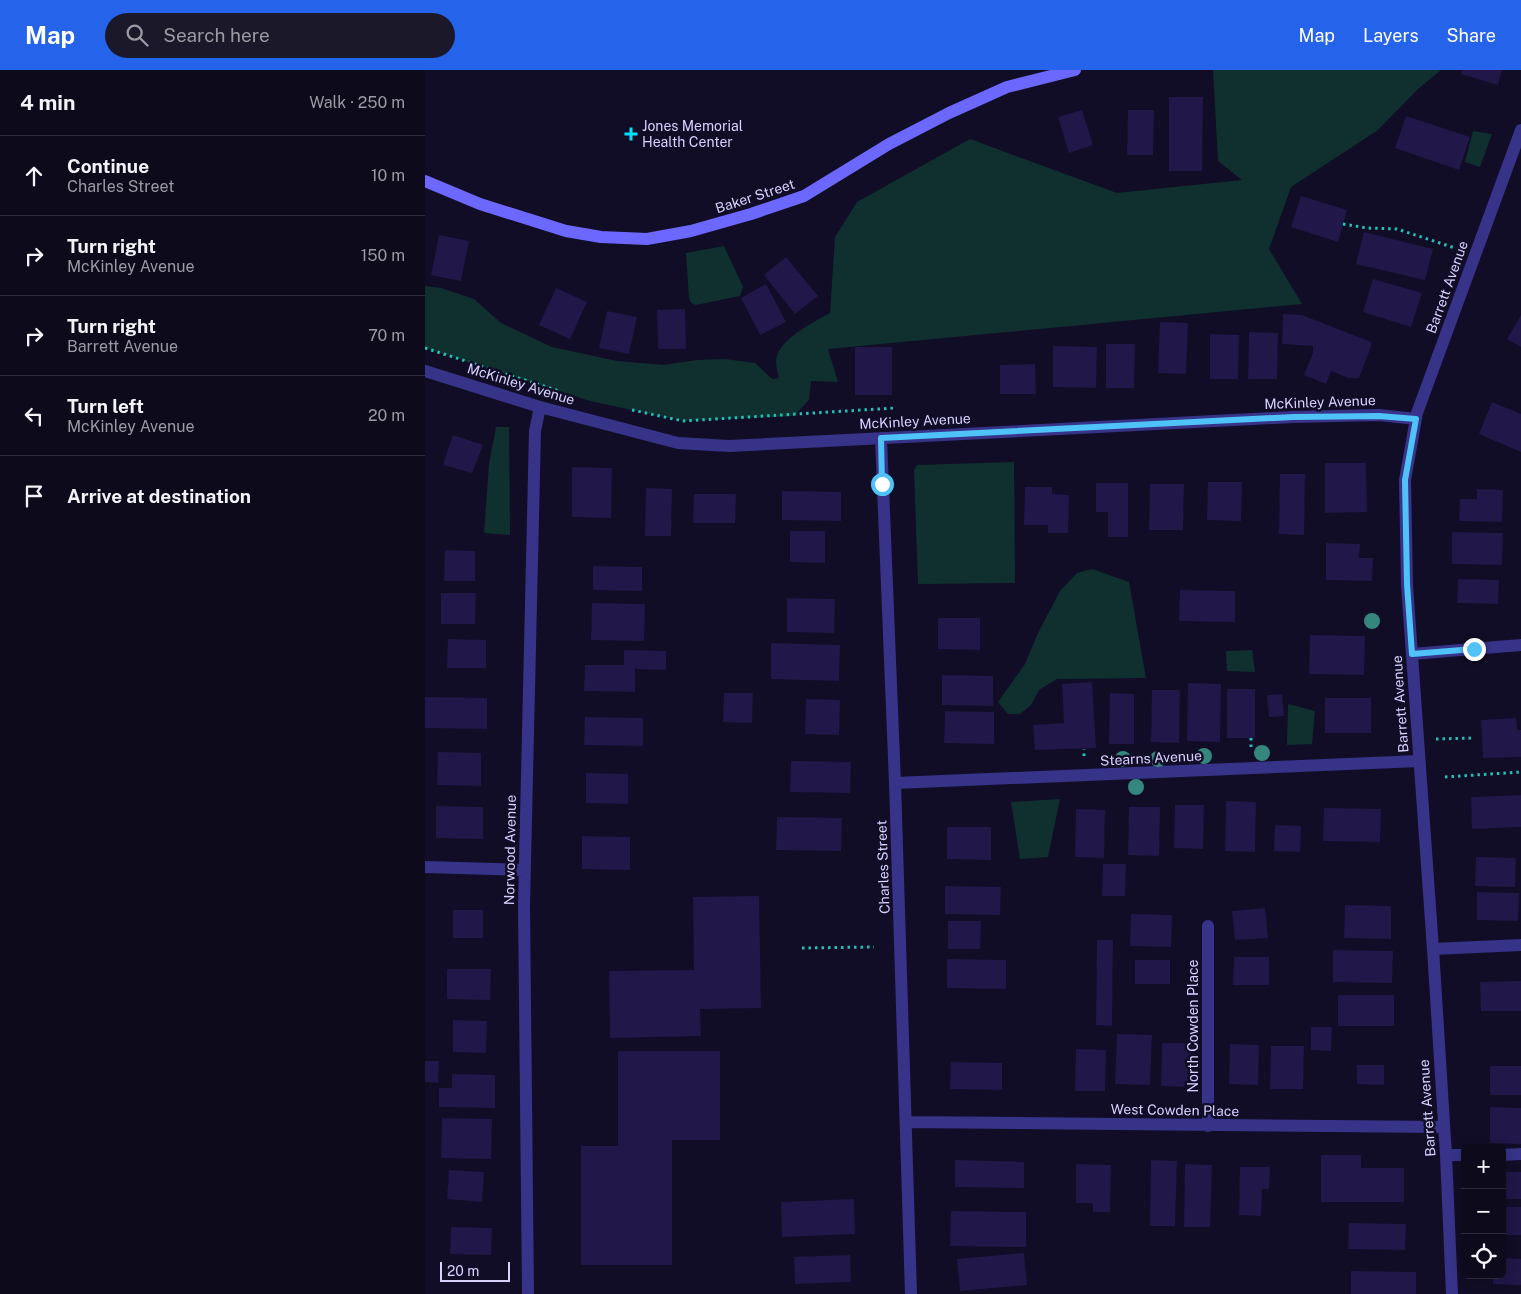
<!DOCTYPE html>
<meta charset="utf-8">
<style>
:root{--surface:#0d0a1c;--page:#1b1829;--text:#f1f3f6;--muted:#9a9aa3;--line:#2d2b3b;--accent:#2563eb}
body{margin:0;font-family:"Public Sans",sans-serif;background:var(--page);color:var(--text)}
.controls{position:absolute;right:15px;bottom:15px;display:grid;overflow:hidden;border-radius:8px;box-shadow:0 2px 12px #0003}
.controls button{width:45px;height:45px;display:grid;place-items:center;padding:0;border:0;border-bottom:1px solid var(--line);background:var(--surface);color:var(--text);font:25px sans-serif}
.scale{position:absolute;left:15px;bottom:12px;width:70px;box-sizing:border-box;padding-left:5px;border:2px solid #d6d1ff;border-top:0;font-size:14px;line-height:18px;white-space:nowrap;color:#d6d1ff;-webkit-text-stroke:4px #110d26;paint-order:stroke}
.stop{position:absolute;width:15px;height:15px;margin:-11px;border:4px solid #4fc3f7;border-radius:50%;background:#fff}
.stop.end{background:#4fc3f7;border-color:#fff;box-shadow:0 1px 5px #0008}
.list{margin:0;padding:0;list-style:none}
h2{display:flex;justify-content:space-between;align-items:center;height:65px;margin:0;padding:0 20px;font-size:21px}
h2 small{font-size:16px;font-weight:400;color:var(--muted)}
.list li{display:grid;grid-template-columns:32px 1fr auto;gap:15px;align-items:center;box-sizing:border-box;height:80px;padding:0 20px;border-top:1px solid var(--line)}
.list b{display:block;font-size:19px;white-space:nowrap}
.list p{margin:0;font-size:16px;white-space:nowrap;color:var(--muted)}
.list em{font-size:16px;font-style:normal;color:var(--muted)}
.icon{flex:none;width:28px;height:28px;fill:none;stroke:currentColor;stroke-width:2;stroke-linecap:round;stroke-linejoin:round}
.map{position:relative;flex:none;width:1096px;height:1224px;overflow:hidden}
header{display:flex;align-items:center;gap:30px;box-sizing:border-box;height:70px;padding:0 25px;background:var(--accent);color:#fff}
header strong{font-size:24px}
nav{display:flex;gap:28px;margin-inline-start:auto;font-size:18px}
.search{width:350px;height:45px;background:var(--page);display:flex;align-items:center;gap:12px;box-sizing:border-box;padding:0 18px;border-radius:28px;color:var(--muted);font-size:19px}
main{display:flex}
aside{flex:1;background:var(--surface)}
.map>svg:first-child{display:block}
.green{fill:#0f302f}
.building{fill:#211748}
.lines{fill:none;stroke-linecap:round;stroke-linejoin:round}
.path{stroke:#24c0b7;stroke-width:3;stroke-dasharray:2.5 4;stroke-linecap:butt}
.street{stroke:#373389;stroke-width:12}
.secondary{stroke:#6c68ff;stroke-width:12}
.tree{fill:#35877d}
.route{stroke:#4fc3f7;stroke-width:6}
.poi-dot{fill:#00e3fc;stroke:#110d26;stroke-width:2}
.labels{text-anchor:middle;stroke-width:5;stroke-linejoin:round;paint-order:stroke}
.poi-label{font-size:14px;fill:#d6d1ff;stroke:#110d26;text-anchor:start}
.street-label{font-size:14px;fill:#d6d1ff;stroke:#110d26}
</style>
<header>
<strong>Map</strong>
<div class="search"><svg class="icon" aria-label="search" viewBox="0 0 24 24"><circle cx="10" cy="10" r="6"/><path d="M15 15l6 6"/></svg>Search here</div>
<nav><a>Map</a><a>Layers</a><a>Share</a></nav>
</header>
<main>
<aside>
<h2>4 min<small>Walk · 250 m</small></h2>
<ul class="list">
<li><svg class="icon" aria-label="ahead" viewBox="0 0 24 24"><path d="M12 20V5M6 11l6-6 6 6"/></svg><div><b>Continue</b><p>Charles Street</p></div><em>10 m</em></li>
<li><svg class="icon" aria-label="right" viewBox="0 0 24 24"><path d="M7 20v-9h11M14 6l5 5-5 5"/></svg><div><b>Turn right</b><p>McKinley Avenue</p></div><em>150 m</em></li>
<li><svg class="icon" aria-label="right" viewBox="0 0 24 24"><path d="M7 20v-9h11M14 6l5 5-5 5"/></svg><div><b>Turn right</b><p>Barrett Avenue</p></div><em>70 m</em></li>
<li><svg class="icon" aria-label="left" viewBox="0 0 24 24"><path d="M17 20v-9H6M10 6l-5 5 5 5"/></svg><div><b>Turn left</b><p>McKinley Avenue</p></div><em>20 m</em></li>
<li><svg class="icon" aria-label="arrive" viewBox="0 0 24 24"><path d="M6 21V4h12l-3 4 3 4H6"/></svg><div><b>Arrive at destination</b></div></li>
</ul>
</aside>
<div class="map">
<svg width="1096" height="1224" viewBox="0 0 1096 1224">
<rect width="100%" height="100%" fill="#110d26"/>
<path class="green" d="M788,0H1016L993,19L953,60L866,117L844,179L877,234L403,279L413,312L386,311L384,330L369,346L258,351L165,331L0,278V216L16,218L49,229L76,253L127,277L192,291L239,295L271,290L300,289L330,293L347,309L354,308C353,303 351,297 351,292C351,270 388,253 405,243L410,167L432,132L545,69L692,123L817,110L793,91Z
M1048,61L1067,64L1055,97L1040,92Z
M299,176L318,217L315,226L271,235L266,233L264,228L261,183Z
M71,357H84L85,465L59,463L64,394Z
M589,392L590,513L493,514L489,400L492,395Z
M667,499L704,512L721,608L632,609L614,620L606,635L595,644H583L573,632L600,594L613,563L635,521L652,503Z
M827,580L830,602L802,601L801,581Z
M863,634L890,641L887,674L862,675Z
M635,729L623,787L595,789L586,732Z"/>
<path class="building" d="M1037,0H1077L1073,15L1036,4Z
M744,27H778L777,101H744Z
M657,40L668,75L644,83L633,47Z
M703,40H729L728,85H702Z
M981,46L1045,67L1034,100L970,78Z
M876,126L922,140L913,172L866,157Z
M939,162L1008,179L1000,210L931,194Z
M14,165L44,171L36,211L6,205Z
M361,187L393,226L370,244L339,205Z
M948,209L997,223L986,257L938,242Z
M341,214L361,252L335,265L316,228Z
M131,218L162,232L145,269L114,255Z
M260,239L261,279H233L232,240Z
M182,241L212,247L204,284L174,278Z
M858,244L877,245L946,272V277L934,308H923L906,301L901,314L879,305L888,283V276L857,274Z
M1096,245V277L1082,269Z
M735,252L763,253L761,304L733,303Z
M824,262L853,263L852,309H823Z
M785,264L814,265L813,309H785Z
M681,274H710L709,318H681Z
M628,276L672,277L671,318L628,317Z
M430,277H467V325H430Z
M610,294L611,324H575V295Z
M1067,332L1096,344V382L1054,364Z
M28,365L58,375L47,403L18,395Z
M900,393H941L942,442L900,443Z
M147,397L187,398L186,448L147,447Z
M855,404H880L879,465L854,464Z
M783,412H817L816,451L782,450Z
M671,413H703V467H683V442H671Z
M725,414H759L758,460H724Z
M600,417H627V424L644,425L643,463H623V455H599Z
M221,418L247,419L246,466H220Z
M1052,419L1078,420L1077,452L1034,451L1035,429H1052Z
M357,421L416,422V451L357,450Z
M269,424H311L310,453H268Z
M365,461H400V493L365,492Z
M1027,462L1078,463L1077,495L1027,494Z
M901,473L935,474L934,488H948L947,511L901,510Z
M20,480L50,481V511H19Z
M168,496L217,497V521L168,520Z
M1033,509L1074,510L1073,534L1032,533Z
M755,520L810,521V552L754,551Z
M16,523H51L50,554H16Z
M362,528L410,529L409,563L362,562Z
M167,533L220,534L219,571L166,570Z
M513,548H555V580L513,579Z
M885,565L940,566L939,605L884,604Z
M23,569L61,570V598H22Z
M346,573L415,575L414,611L346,609Z
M199,580L241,581V600L210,599V622L159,621L160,595H199Z
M517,605L568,606V636L517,635Z
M667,612L671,678L610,680L608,655L639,653L637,614Z
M763,613L796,614L795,672L762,671Z
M802,619H830V668H802Z
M727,620H755L754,673L726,672Z
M299,623H328L327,653L298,652Z
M685,623L709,624V674H684Z
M857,624L859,646L844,647L842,625Z
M0,627L62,628V659L0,658Z
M900,628H946V663H900Z
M381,629L415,630L414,665L380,664Z
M520,641L569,642V674L519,673Z
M160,647L218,648V676L159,675Z
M1091,648L1092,660H1096V687L1058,688L1056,650Z
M13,682L56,683V716L12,715Z
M366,691L426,692L425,723L365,722Z
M161,703L203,704V734L161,733Z
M1096,725V757L1047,759L1046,727Z
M801,731L831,732L830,782L800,781Z
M750,735H779L778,779L749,778Z
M11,736L58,737V769L11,768Z
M704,737H735L734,786L703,785Z
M899,738L956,739L955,772L898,771Z
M651,739L680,740L679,788L650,787Z
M352,747L417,748L416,781L351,780Z
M850,755L876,756L875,782L849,781Z
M522,757H566V790L522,789Z
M157,766L205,767V800L157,799Z
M1051,787L1091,788L1090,817L1050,816Z
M678,794H701L700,826H677Z
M520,816L576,817L575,845L520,844Z
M1052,822L1094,823L1093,851L1052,850Z
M334,826L336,938L275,939L276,966L185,968L184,901L269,900L268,827Z
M920,835L966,836V869L919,868Z
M840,838L843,868L810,870L807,841Z
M28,840H58V868H28Z
M706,844L747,845L746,877L705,876Z
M523,851H556L555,879H523Z
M672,870H688L687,956L671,955Z
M908,880L968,881L967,913L908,912Z
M809,887H844V915H808Z
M522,889L581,890V919L522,918Z
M710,890H745V914H710Z
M22,899H66L65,930L22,929Z
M1096,911V941H1056L1055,912Z
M913,925H969V956H913Z
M28,950L62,951L61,983L28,982Z
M886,957H907L906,981L886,980Z
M692,964L727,965L725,1015L690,1014Z
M737,973H770L769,1017L736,1016Z
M805,974L834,975L833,1015L804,1014Z
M846,976H879L878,1019H845Z
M651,979L681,980L680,1021H650Z
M193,981H295V1070H247V1195H156V1076H193Z
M0,991H14L13,1013L0,1012Z
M526,992L577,993V1020L525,1019Z
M932,995H959V1015L932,1014Z
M1065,996H1096V1025H1065Z
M27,1004L70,1005V1038L14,1037V1018H27Z
M1065,1037L1096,1038V1074L1065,1073Z
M17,1048L67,1049L66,1089L16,1088Z
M896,1085H936V1098H979V1132H896Z
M530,1090L599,1092V1118L530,1117Z
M726,1090L752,1091L750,1156H725Z
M651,1094L686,1095L685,1142H668V1133H651Z
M760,1094L787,1095L785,1157H759Z
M815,1097H845L844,1119H837L836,1146L814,1145Z
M24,1100L59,1102L57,1132L22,1129Z
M1077,1102H1096V1129H1077Z
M429,1129L430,1164L357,1167L356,1132Z
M1077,1137H1096V1165H1077Z
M526,1141L601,1142V1177L525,1176Z
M924,1153L981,1154L980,1180L923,1179Z
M26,1157L67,1158L66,1185L25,1184Z
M599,1183L602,1215L535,1221L532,1189Z
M425,1185L426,1212L370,1214L369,1187Z
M1077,1188L1096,1189V1215L1068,1214V1205H1077Z
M926,1201L991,1202V1224H926Z"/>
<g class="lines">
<path class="path" d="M918,154L942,158L972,159L1030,178
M0,278L134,321
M207,340L258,351L470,338
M826,668V678
M1011,669L1050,668
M659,686V679
M1020,707L1096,702
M377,878L449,877"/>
<path class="street" d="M0,301L115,337L253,373L304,376L868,347L954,345L991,349
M456,368L470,713L486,1224
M987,584L1096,575
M470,713L994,691
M0,797L100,800
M1008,879L1096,875
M481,1052L1018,1057
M783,1056V856
M1021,1085H1040
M1077,1085L1096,1084
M103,1224L99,835L110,361L115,337
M1027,1224L1021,1085L1008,879L982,515L980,410L992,343L1096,60"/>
<path class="secondary" d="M0,111L55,134L141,161L176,167L222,169L266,161L326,144L379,126L464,74L524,43L582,17L650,0"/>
</g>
<g class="tree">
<circle cx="947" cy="551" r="8"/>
<circle cx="837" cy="683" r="8"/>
<circle cx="779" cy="686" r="8"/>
<circle cx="698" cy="689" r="8"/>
<circle cx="733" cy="689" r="8"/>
<circle cx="711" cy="717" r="8"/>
</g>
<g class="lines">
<path class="route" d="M457,414L456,368L868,347L954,346L991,349L980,410L982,514L987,584L1049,579"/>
</g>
<path class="poi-dot" d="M203.5 56.5h5v5h5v5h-5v5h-5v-5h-5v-5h5z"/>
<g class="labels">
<g class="poi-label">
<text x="217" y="61">Jones Memorial<tspan x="217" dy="16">Health Center</tspan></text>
</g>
<g class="street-label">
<text transform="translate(330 126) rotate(-18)" y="5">Baker Street</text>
<text transform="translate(1022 217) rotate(-70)" y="5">Barrett Avenue</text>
<text transform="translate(96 314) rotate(17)" y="5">McKinley Avenue</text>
<text transform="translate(895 332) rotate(-2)" y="5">McKinley Avenue</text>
<text transform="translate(490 351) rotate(-3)" y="5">McKinley Avenue</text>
<text transform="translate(975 634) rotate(-94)" y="5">Barrett Avenue</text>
<text transform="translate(726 688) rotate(-3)" y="5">Stearns Avenue</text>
<text transform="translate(85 780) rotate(-89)" y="5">Norwood Avenue</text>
<text transform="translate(458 797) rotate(-92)" y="5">Charles Street</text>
<text transform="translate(768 956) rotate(-90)" y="5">North Cowden Place</text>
<text transform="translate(1002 1038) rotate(-94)" y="5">Barrett Avenue</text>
<text transform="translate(750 1040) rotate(1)" y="5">West Cowden Place</text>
</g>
</g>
</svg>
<div class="controls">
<button>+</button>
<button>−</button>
<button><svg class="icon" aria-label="locate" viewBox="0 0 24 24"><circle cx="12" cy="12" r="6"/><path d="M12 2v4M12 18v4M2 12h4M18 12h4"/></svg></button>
</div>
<div class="scale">20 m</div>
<div class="stop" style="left:457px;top:414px"></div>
<div class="stop end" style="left:1049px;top:579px"></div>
</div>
</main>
